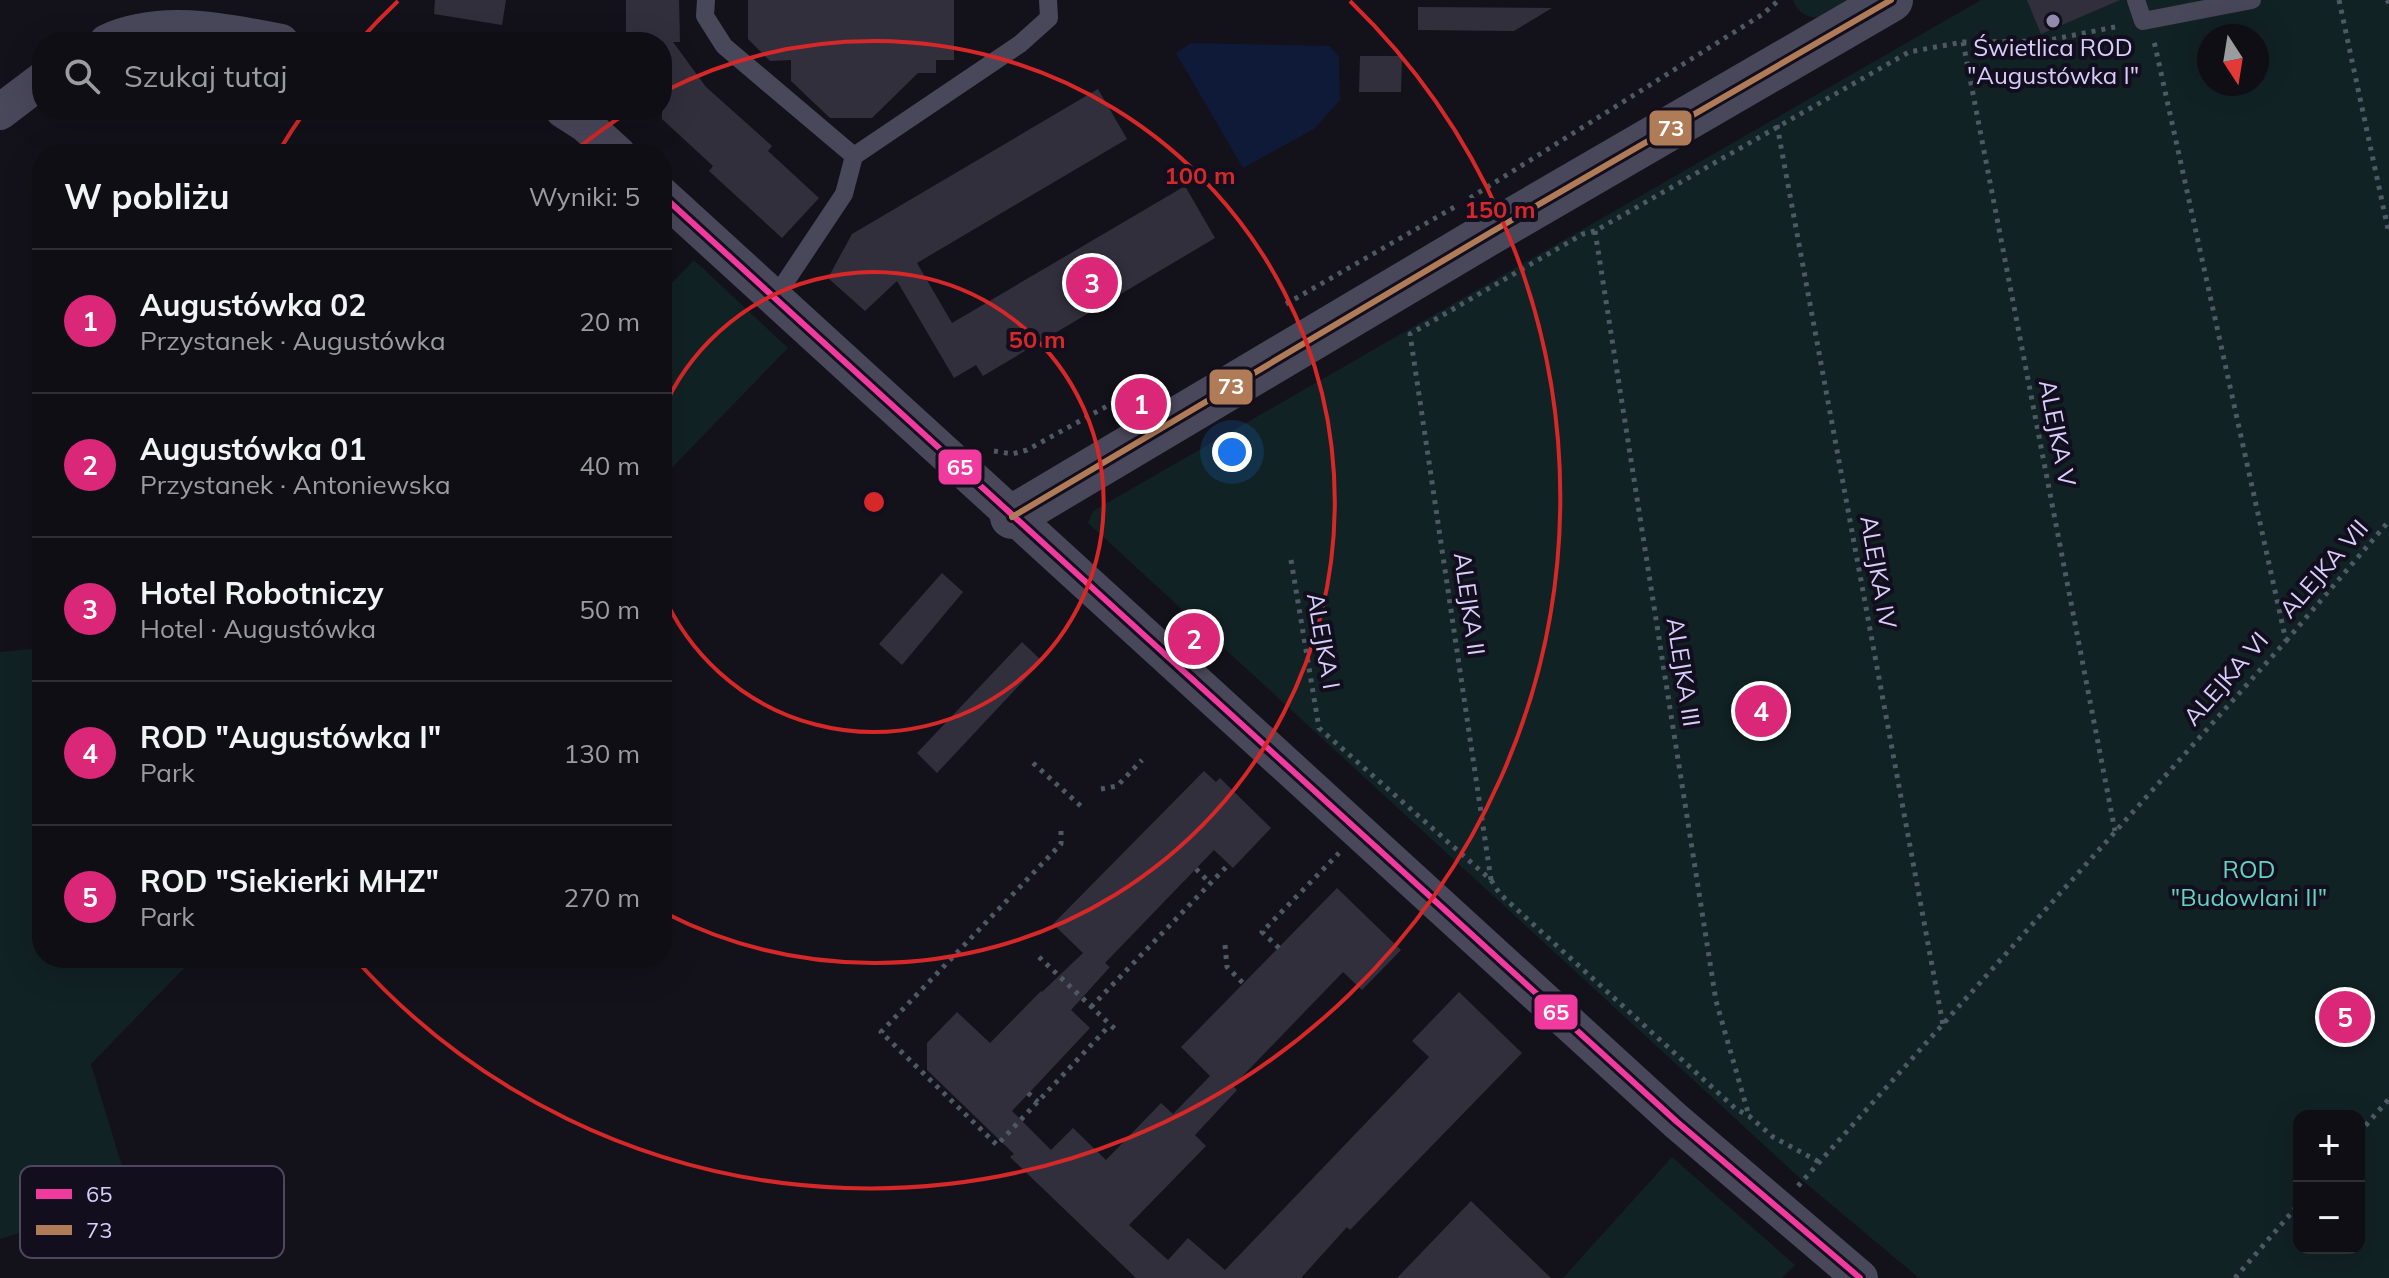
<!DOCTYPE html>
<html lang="pl">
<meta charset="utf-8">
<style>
:root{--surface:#0e0e14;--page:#1c1c22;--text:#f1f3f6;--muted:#9b9ca0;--line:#2e2e34;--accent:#db2777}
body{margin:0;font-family:Mulish,sans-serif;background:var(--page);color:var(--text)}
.controls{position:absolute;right:24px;bottom:24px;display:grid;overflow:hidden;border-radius:16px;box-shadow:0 8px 32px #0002}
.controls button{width:72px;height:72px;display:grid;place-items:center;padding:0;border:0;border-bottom:2px solid var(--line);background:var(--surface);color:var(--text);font:40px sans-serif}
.compass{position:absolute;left:2197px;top:24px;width:72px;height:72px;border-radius:50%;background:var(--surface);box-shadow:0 8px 32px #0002;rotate:168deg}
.you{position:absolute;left:1232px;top:452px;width:28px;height:28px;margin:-20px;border:6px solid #fff;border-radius:50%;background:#1a73e8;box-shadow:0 0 0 12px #1a73e833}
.badge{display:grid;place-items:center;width:52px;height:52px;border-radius:50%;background:var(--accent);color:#fff;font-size:26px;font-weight:700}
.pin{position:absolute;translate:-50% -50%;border:4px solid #fff;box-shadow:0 2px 8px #0006}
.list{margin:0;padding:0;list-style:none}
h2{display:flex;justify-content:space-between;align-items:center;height:104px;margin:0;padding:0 32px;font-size:34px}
h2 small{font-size:26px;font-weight:400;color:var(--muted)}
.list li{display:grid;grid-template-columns:52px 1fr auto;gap:24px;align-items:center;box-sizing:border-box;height:144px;padding:0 32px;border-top:2px solid var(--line)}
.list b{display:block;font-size:30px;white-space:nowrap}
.list p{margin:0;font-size:26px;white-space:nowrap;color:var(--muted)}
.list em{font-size:26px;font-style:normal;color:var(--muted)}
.icon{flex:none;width:44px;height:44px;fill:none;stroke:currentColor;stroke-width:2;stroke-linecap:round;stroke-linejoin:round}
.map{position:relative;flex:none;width:2389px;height:1278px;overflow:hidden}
.search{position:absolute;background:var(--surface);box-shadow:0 8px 32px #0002;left:32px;top:32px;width:640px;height:88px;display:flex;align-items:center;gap:20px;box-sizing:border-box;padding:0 28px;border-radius:32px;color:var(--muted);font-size:30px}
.panel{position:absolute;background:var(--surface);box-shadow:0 8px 32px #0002;left:32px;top:144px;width:640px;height:824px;border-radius:32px}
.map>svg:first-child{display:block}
.green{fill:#112224;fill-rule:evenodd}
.water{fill:#0f1a38}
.building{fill:#312f3c}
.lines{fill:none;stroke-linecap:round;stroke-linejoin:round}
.path{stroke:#4d5965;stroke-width:5;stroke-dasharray:4 6;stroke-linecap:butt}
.service{stroke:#49475a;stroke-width:18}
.minor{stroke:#49475a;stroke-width:36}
.tertiary{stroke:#49475a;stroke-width:44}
.bus-1-casing{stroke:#120e1d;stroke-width:12}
.bus-2-casing{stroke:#120e1d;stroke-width:12}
.bus-1{stroke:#f13a9d;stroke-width:6}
.bus-2{stroke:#b07c57;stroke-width:6}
.ring{fill:none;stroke:#d62828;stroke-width:4}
.poi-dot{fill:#928cac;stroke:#120e1d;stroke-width:3}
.labels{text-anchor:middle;stroke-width:8;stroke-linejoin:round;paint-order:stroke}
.poi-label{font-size:24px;fill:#d7cefb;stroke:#120e1d}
.street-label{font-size:24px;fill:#d7cefb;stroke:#120e1d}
.park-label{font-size:24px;fill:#61d3c1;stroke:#120e1d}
.key{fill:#120e1d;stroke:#4d4860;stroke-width:2}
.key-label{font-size:22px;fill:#d7cefb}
.centre{fill:#d62828;stroke:#120e1d;stroke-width:4}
.ring-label{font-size:24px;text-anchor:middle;font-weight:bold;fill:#d62828;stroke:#120e1d;stroke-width:8;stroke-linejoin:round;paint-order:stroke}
.line-badge{stroke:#120e1d;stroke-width:3}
.badge-label{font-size:22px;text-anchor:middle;font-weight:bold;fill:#fff}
</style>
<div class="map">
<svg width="2389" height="1278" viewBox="0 0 2389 1278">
<rect width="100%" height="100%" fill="#13121a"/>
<path class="green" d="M1793,0H1860C1839,10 1806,33 1793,0Z
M1981,0H2389V1278H1919L1803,1181L1088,523L1093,511ZM2209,36H2257V84H2209ZM2299,1116H2359V1248H2299Z
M694,260L788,348L662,478V293Z
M42,648V958H194L91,1064L132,1199L0,1239V652Z
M1672,1157L1795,1265L1782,1278H1563Z"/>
<path class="water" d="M1191,43L1330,46L1339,57L1340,100L1314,129L1243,168L1176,53Z"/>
<path class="building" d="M435,0H506L502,25L434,14Z
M626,0H679L680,42H673L706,87L772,146L768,151L819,198L782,238L709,171L713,166L662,119V42H626Z
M748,0H954V60H936V73H918L872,118H830L791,81V60L770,61L748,39Z
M2027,0H2120L2041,34Z
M1418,7L1552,8L1514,31L1418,30Z
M1360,56H1402L1401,92H1359Z
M1098,89L1127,139L917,263L952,323L1185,186L1215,238L983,376L976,365L954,378L897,281L865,311L828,278L852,234Z
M942,573L963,592L902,665L879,644Z
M1022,642L1042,661L937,773L917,753Z
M1204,771L1216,782L1220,778L1271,828L1233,868L1214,850L1105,963L1110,967L1071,1010L1090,1028L1012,1111L1051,1150L1073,1128L1106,1160L1161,1103L1173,1114L1210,1076L1181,1047L1337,888L1401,950L1362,990L1343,972L1233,1086L1237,1090L1195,1135L1206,1146L1129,1225L1168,1260L1188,1238L1225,1270L1429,1057L1412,1041L1459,992L1522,1053L1350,1230L1347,1227L1301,1278H1136L1010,1157L1014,1154L927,1070V1043L957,1012L990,1043L1041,991L1042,992L1083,953L1053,924Z
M1471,1201L1551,1278H1397Z"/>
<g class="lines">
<path class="path" d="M2339,0L2389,234
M2387,0L2389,3
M1963,42L2115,831
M1777,125L1943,1025
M1470,198L1763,14L1779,0
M1595,231L1716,1001L1749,1116
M1286,304L1458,205
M994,451L1012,454L1027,450L1129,394
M1291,560L1319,728L1491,880L1500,894L1736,1109L1749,1116L1773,1137L1821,1163
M2286,641L2389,521
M1033,763L1083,808
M1101,789L1117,786L1142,760
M1061,831V844L881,1032L997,1145L1110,1025
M1196,869L1210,883
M1491,880L1410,334L1583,234L1595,231L1909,52L1963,42L2044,41L2120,26
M1225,945L1227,967L1244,984
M1279,948L1262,932L1339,853
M1039,957L1118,1032
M1091,1007L1229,864
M1028,1093L1038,1102
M2359,1133L2389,1099
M1798,1186L2286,641L2154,41
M2235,1278L2299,1204"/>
<path class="service" d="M706,0L705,16L724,46L854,156L1020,44L1049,18L1048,0
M2136,0L2143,21L2252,0
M774,299L844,194L854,156"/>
<path class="minor" d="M107,42C161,17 225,31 281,42
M563,110L585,124L618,154
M0,112L42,80
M662,195L1676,1121L1860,1278"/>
<path class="tertiary" d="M1012,517L1493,231L1891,0"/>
<g class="bus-1-casing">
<path id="bus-1" d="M662,195L1676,1121L1860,1278"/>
</g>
<g class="bus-2-casing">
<path id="bus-2" d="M1012,517L1493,231L1891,0"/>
</g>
<use href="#bus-1" class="bus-1"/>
<use href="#bus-2" class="bus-2"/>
</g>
<g class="ring">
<path d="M662 412A230 230 0 1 1 662 592"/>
<path d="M575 151A461 461 0 0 1 630 111M665 91A461 461 0 1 1 665 913"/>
<path d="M279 151A691 691 0 0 1 305 111M360 40A691 691 0 0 1 398 1M1350 1A691 691 0 1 1 356 960"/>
</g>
<circle class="poi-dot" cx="2053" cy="21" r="8"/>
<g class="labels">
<g class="poi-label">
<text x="2053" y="56">Świetlica ROD<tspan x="2053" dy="28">"Augustówka I"</tspan></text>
</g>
<g class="street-label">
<text transform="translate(2057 433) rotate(79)" y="8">ALEJKA V</text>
<text transform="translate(2324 569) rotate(-49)" y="8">ALEJKA VII</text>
<text transform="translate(1878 572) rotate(80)" y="8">ALEJKA IV</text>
<text transform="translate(1469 604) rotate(82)" y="8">ALEJKA II</text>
<text transform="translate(1323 641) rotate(80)" y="8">ALEJKA I</text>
<text transform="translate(1683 672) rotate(81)" y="8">ALEJKA III</text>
<text transform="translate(2226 679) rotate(-49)" y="8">ALEJKA VI</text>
</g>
<g class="park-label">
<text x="2249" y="878">ROD<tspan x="2249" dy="28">"Budowlani II"</tspan></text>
</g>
</g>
<rect x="20" y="1166" width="264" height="92" rx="12" class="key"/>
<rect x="36" y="1189" width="36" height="10" fill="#f13a9d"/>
<rect x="36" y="1225" width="36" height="10" fill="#b07c57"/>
<g class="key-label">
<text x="86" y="1202">65</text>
<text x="86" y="1238">73</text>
</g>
<circle cx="874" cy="502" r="12" class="centre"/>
<g class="ring-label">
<text x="1200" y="184">100 m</text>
<text x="1500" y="218">150 m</text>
<text x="1037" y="348">50 m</text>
</g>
<g class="line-badge">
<rect x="1648" y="109" width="45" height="38" rx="8" fill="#b07c57"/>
<rect x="1208" y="368" width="46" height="38" rx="8" fill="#b07c57"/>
<rect x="937" y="448" width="46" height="38" rx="8" fill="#f13a9d"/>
<rect x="1533" y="993" width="46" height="38" rx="8" fill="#f13a9d"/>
</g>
<g class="badge-label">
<text x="1671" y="136">73</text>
<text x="1231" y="394">73</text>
<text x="960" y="475">65</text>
<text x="1556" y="1020">65</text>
</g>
</svg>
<div class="controls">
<button>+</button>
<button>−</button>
</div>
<svg class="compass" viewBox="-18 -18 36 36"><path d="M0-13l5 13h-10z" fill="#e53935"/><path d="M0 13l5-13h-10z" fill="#9b9ca0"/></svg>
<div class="you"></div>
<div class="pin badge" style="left:1141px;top:404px">1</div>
<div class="pin badge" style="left:1194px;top:639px">2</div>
<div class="pin badge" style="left:1092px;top:283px">3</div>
<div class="pin badge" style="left:1761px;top:711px">4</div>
<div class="pin badge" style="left:2345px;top:1017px">5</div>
<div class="search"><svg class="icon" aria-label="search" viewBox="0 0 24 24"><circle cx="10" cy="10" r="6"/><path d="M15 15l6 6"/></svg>Szukaj tutaj</div>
<section class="panel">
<h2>W pobliżu<small>Wyniki: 5</small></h2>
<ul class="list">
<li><span class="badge">1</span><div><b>Augustówka 02</b><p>Przystanek · Augustówka</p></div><em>20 m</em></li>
<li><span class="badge">2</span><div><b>Augustówka 01</b><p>Przystanek · Antoniewska</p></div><em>40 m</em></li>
<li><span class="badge">3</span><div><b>Hotel Robotniczy</b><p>Hotel · Augustówka</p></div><em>50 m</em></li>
<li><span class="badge">4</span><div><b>ROD &quot;Augustówka I&quot;</b><p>Park</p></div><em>130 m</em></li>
<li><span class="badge">5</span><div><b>ROD &quot;Siekierki MHZ&quot;</b><p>Park</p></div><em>270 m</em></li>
</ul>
</section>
</div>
